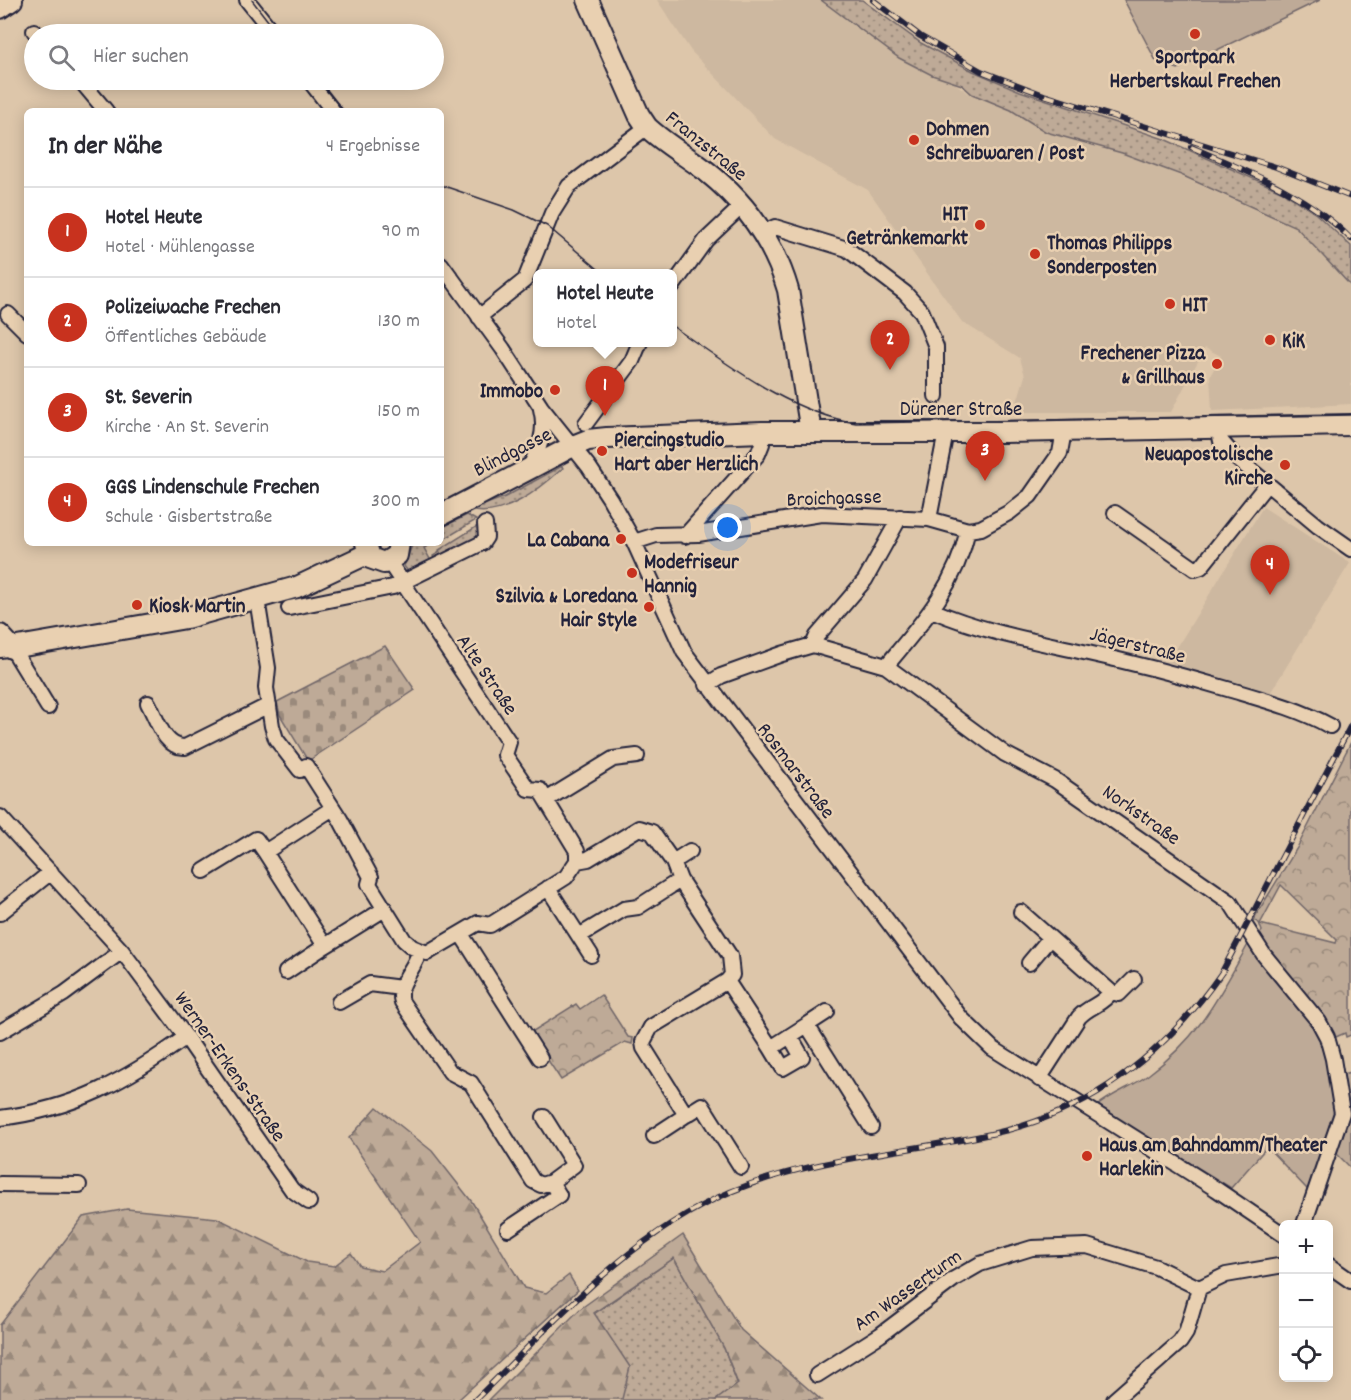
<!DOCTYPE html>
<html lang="de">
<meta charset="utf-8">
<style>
:root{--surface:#fff;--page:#f2f2f3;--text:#2b2b33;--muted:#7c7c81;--line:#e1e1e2;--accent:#c8321e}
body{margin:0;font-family:Dekko,sans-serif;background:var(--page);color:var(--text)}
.controls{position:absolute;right:18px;bottom:18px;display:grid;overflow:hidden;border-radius:9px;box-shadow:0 3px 15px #0003}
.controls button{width:54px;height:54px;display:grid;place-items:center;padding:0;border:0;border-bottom:2px solid var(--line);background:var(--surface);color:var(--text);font:30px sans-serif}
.you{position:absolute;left:728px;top:528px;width:21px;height:21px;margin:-15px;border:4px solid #fff;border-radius:50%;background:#1a73e8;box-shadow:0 0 0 9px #1a73e833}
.badge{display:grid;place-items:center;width:39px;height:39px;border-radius:50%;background:var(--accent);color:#fff;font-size:20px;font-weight:700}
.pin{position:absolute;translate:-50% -50px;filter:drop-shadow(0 2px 3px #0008)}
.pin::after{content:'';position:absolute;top:32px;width:21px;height:18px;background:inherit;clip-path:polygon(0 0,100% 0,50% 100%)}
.popup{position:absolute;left:533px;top:269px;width:144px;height:78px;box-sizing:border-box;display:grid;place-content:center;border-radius:9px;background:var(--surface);filter:drop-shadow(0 2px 4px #0005);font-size:20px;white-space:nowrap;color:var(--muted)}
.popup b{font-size:22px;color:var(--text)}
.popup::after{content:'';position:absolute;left:50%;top:100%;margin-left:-12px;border:12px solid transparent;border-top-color:var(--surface)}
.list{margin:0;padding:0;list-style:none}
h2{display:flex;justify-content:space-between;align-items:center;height:78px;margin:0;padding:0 24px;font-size:26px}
h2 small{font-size:20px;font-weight:400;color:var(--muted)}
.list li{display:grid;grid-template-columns:39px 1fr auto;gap:18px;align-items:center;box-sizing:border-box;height:90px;padding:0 24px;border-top:2px solid var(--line)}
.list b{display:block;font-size:22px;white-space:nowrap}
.list p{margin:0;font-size:20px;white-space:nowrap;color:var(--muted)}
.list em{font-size:20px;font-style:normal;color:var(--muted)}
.icon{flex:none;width:33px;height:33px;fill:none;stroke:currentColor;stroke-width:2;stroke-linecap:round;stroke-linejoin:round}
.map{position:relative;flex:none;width:1351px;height:1400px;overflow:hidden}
.search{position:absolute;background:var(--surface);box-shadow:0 3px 15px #0003;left:24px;top:24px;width:420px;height:66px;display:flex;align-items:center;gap:15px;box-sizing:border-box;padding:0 21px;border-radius:33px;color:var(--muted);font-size:22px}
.panel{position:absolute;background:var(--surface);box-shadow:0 3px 15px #0003;left:24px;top:108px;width:420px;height:438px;border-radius:9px}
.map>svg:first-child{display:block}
.built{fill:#cdb8a0}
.grass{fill:url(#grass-dots);stroke:#706669;stroke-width:1.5}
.forest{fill:url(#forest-firs);stroke:#706669;stroke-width:1.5}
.cemetery{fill:url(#cemetery-stones);stroke:#706669;stroke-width:1.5}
.park{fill:url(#park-crowns);stroke:#706669;stroke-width:1.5;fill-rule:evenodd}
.garden{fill:#beaa97;stroke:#706669;stroke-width:1.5}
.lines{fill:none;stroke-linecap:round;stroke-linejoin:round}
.street-casing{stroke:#22223b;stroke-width:18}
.secondary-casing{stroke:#22223b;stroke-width:24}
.street{stroke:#e9d0b1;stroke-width:14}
.secondary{stroke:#e9d0b1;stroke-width:20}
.tram{stroke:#22223b;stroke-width:1.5}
.rail-casing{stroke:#22223b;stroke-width:6}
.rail{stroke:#e9d0b1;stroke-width:4;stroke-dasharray:11;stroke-linecap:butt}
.poi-dot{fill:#c8321e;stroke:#e9d0b1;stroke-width:2}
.labels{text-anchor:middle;stroke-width:5;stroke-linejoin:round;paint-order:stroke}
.poi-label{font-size:21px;font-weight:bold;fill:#22223b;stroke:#e9d0b1;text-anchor:start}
.street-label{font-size:21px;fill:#22223b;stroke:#e9d0b1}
</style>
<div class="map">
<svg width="1351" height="1400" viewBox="0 0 1351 1400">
<defs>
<pattern id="grass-dots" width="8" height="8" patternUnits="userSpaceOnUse" patternTransform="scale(1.5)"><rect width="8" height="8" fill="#beaa97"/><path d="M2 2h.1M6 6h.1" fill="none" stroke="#9a8a7c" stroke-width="1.8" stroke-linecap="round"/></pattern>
<pattern id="forest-firs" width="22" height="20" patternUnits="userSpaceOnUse" patternTransform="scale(1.5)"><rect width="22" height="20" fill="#beaa97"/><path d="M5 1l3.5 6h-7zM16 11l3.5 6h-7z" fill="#9a8a7c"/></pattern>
<pattern id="cemetery-stones" width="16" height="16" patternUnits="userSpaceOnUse" patternTransform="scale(1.5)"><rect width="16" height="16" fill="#beaa97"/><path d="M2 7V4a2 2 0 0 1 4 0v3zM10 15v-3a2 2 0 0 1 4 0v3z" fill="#9a8a7c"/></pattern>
<pattern id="park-crowns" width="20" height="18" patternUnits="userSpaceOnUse" patternTransform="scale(1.5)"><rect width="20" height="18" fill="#beaa97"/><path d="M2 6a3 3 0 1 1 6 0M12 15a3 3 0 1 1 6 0" fill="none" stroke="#9a8a7c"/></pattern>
</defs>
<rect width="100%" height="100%" fill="#ddc6aa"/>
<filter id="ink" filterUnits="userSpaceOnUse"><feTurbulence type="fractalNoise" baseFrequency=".0167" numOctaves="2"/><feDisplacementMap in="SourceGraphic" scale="12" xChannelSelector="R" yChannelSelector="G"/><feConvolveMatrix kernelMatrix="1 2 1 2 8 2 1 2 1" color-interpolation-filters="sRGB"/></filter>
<g filter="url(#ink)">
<path class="built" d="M657,0H844L859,15L971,95L1113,146L1296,228L1351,286V404L1212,411L1210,376L1221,356L1205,348L1171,412H1014L1025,376L1020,358L962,322L868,190L775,139L691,51Z
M1263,507L1350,563L1269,695L1168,662Z"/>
<path class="grass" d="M821,0H862L921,43L973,71L1020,91L1164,139L1283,192L1316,214L1351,246V286L1296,227L1181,175L1122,153L1046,132L1011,110L972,94L962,85L932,75L899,58Z
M562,466L563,468C540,489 503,519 470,510L505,497Z
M467,515L476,520L441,541V528Z
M479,525L481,529L479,537L435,561L433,556L440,552L439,550Z
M413,543H433L424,548L432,563L409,573L404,566Z
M674,1258L724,1348L738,1385L716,1400H621L594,1314Z"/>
<path class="forest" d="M377,1107L432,1151L472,1202L524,1288L546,1293L569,1275L578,1290L458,1400H0V1325L83,1217L127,1209L217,1218L307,1262L334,1266L351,1253L360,1266L382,1271L420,1242L349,1138Z
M683,1235L741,1330L821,1400H716L738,1384L724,1348L674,1258L594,1313L630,1367L622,1399L489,1400L580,1309Z"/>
<path class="cemetery" d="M385,646L415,690L308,761L280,715L277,702Z"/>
<path class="park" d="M1351,742V1035L1346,1037L1345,1033L1331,1039L1256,938L1262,931L1259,923L1253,920L1297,848ZM1281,885L1337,940L1336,943L1260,924Z
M601,995L628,1037L633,1038L632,1044L625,1042L561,1080L530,1033L576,1004L580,1009Z"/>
<path class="garden" d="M1124,0H1320L1178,69L1156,61Z
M1250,941L1321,1036L1338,1106L1308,1190L1267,1147L1231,1188L1097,1106C1113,1093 1132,1087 1148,1075C1201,1036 1219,996 1250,941Z
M1351,1072V1168L1332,1149L1339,1075Z"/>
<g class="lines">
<g class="street-casing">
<path id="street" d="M247,0L274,34
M34,31L37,34
M80,80L106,111
M309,80L333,111
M763,233L775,227L847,249L905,293L922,312L936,347V396
M441,264L503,349L541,407L589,467L610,499L634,542L684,652L961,1018L992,1048L1216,1189L1284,1235
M672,287L706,240L742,206
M8,314L27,333
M479,317L525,280L552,213L569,186L647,127
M586,423L632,361L640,342
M1218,427L1221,441L1235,457L1318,526L1351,549
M528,470C539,450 547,432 541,409
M1115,513L1195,569L1201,567L1267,484
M929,519L946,432
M685,536L758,454L762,444V432
M634,542L656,535L698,534L821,514L929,519L968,530L981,528L1010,512L1030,496L1060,453L1064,431
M257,599L268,668L266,688L272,726L276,739L300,770L306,766L340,819L371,877L369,884L404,940L412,947L427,953L478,923L490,925L566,877L577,861V851L540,790L528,789L505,755L509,742L389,562
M289,608L393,587L482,543L486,537L485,524
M934,611C981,631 1029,640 1079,651C1130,662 1181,675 1231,690C1265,700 1299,709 1330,726
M813,645L817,636L865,580L900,517
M0,650L12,648L48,707
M886,666C922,623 955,587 968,530
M707,685L721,676L782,654L813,645L886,666L1005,754L1055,780L1230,902L1264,955L1319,1022L1327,1037L1333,1059L1342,1113L1304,1224
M148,703C157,719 164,748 185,747L269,705
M546,800L613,759L637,756
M333,808L265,852L325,946L383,910
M0,817L122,951L186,1037L292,1190L309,1202
M577,861L588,859L639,828L652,832L673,862L680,880L730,956L732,975L727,981L771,1048L807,1025L871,1127
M673,862L690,851
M204,871L256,839L265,852
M548,888L591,955
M1021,912L1111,992L1119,994L1134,979
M0,913L51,872
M461,934L540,1058
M579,936L624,909L638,907L680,880
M419,952C415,970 396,983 402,1002L450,1072L471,1083L533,1181L541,1185L551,1182L574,1165L544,1117
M1029,963L1050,938
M286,972L325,946
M727,981L651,1027L643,1042L644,1048L686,1115L702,1105L741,1167
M339,1002L370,984L401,988
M807,1025L827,1012
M0,1032L64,994L122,951
M771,1048L783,1068L802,1057L790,1036
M1039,1079L1079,1017C1090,1005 1101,1006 1111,992
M0,1118C75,1109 127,1080 186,1037
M654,1136L686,1115
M0,1184L79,1185
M508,1229L559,1195L551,1182
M1328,1265L1351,1281
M817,1375L880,1335L954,1279L980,1264L1032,1248L1087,1246L1156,1267L1199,1288L1226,1275L1284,1265
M1114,1400L1180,1342L1186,1333L1199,1288"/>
</g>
<g class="secondary-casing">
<path id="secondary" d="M588,0L639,115L647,127C665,144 687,156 706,171C745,202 774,242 788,290L811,432
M0,8L12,0
M441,515L573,446L588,440L607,438L762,432H1005L1351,425
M366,543L370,558L384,563L397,555L399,543
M0,635L12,648L186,618L297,587L367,554"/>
</g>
<use href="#street" class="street"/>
<use href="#secondary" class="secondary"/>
<path class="tram" d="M252,0L278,34
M317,80L344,111
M441,185L514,210L547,226L604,274
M672,326C728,364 788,412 856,423L1351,415"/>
<g class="rail-casing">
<path id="rail" d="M873,0L920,36L981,71L1044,95L1276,167L1351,197
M1191,147C1249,172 1307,194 1351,239
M475,1400C554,1323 626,1237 730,1192C814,1157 903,1153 991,1134C1090,1113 1165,1054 1222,972L1351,725"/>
</g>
<use href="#rail" class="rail"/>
</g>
</g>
<g class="poi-dot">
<circle cx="1195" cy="34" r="6"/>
<circle cx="914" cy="140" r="6"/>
<circle cx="980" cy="225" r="6"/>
<circle cx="1035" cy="254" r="6"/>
<circle cx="1170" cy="304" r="6"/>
<circle cx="1270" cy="340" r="6"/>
<circle cx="1217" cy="364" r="6"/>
<circle cx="555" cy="390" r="6"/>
<circle cx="602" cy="451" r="6"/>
<circle cx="1285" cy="465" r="6"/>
<circle cx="621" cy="539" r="6"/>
<circle cx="632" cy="573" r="6"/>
<circle cx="137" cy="605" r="6"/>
<circle cx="649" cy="607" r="6"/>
<circle cx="1087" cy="1156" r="6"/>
</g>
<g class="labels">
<g class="poi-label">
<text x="1195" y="63" text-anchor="middle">Sportpark<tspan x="1195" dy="24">Herbertskaul Frechen</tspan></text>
<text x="926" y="135">Dohmen<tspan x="926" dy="24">Schreibwaren / Post</tspan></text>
<text x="968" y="220" text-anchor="end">HIT<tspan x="968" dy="24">Getränkemarkt</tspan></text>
<text x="1047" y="249">Thomas Philipps<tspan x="1047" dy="24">Sonderposten</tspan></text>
<text x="1182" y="311">HIT</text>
<text x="1282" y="347">KiK</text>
<text x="1205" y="359" text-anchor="end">Frechener Pizza<tspan x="1205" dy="24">&amp; Grillhaus</tspan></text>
<text x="543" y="397" text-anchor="end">Immobo</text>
<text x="614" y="446">Piercingstudio<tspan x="614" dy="24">Hart aber Herzlich</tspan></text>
<text x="1273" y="460" text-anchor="end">Neuapostolische<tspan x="1273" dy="24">Kirche</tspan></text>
<text x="609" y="546" text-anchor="end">La Cabana</text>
<text x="644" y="568">Modefriseur<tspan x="644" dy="24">Hannig</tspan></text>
<text x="637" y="602" text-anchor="end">Szilvia &amp; Loredana<tspan x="637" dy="24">Hair Style</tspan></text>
<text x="149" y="612">Kiosk Martin</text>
<text x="1099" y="1151">Haus am Bahndamm/Theater<tspan x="1099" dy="24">Harlekin</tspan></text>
</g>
<g class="street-label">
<text transform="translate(707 145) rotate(39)" y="7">Franzstraße</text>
<text x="961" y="415">Dürener Straße</text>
<text transform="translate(512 451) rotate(-27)" y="7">Blindgasse</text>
<text transform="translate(834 497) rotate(-2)" y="7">Broichgasse</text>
<text transform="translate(1138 644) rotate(14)" y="7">Jägerstraße</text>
<text transform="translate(488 674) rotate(56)" y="7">Alte Straße</text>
<text transform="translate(797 770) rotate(53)" y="7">Rosmarstraße</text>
<text transform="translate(1142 814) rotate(35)" y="7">Norkstraße</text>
<text transform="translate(231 1066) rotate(55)" y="7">Werner-Erkens-Straße</text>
<text transform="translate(907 1289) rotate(-35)" y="7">Am Wasserturm</text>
</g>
</g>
</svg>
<div class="controls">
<button>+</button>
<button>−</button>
<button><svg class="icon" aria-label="locate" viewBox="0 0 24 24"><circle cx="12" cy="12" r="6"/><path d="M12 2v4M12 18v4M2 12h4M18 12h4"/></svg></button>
</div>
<div class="you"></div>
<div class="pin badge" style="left:605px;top:416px">1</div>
<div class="popup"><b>Hotel Heute</b>Hotel</div>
<div class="pin badge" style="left:890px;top:370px">2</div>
<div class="pin badge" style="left:985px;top:481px">3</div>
<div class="pin badge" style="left:1270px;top:595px">4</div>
<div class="search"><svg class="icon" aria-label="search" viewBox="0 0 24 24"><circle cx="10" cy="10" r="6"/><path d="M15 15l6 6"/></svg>Hier suchen</div>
<section class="panel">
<h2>In der Nähe<small>4 Ergebnisse</small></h2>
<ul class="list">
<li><span class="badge">1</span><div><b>Hotel Heute</b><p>Hotel · Mühlengasse</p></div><em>90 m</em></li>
<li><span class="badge">2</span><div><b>Polizeiwache Frechen</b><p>Öffentliches Gebäude</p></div><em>130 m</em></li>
<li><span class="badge">3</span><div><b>St. Severin</b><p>Kirche · An St. Severin</p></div><em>150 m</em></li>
<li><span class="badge">4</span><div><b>GGS Lindenschule Frechen</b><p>Schule · Gisbertstraße</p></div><em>300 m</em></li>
</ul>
</section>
</div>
